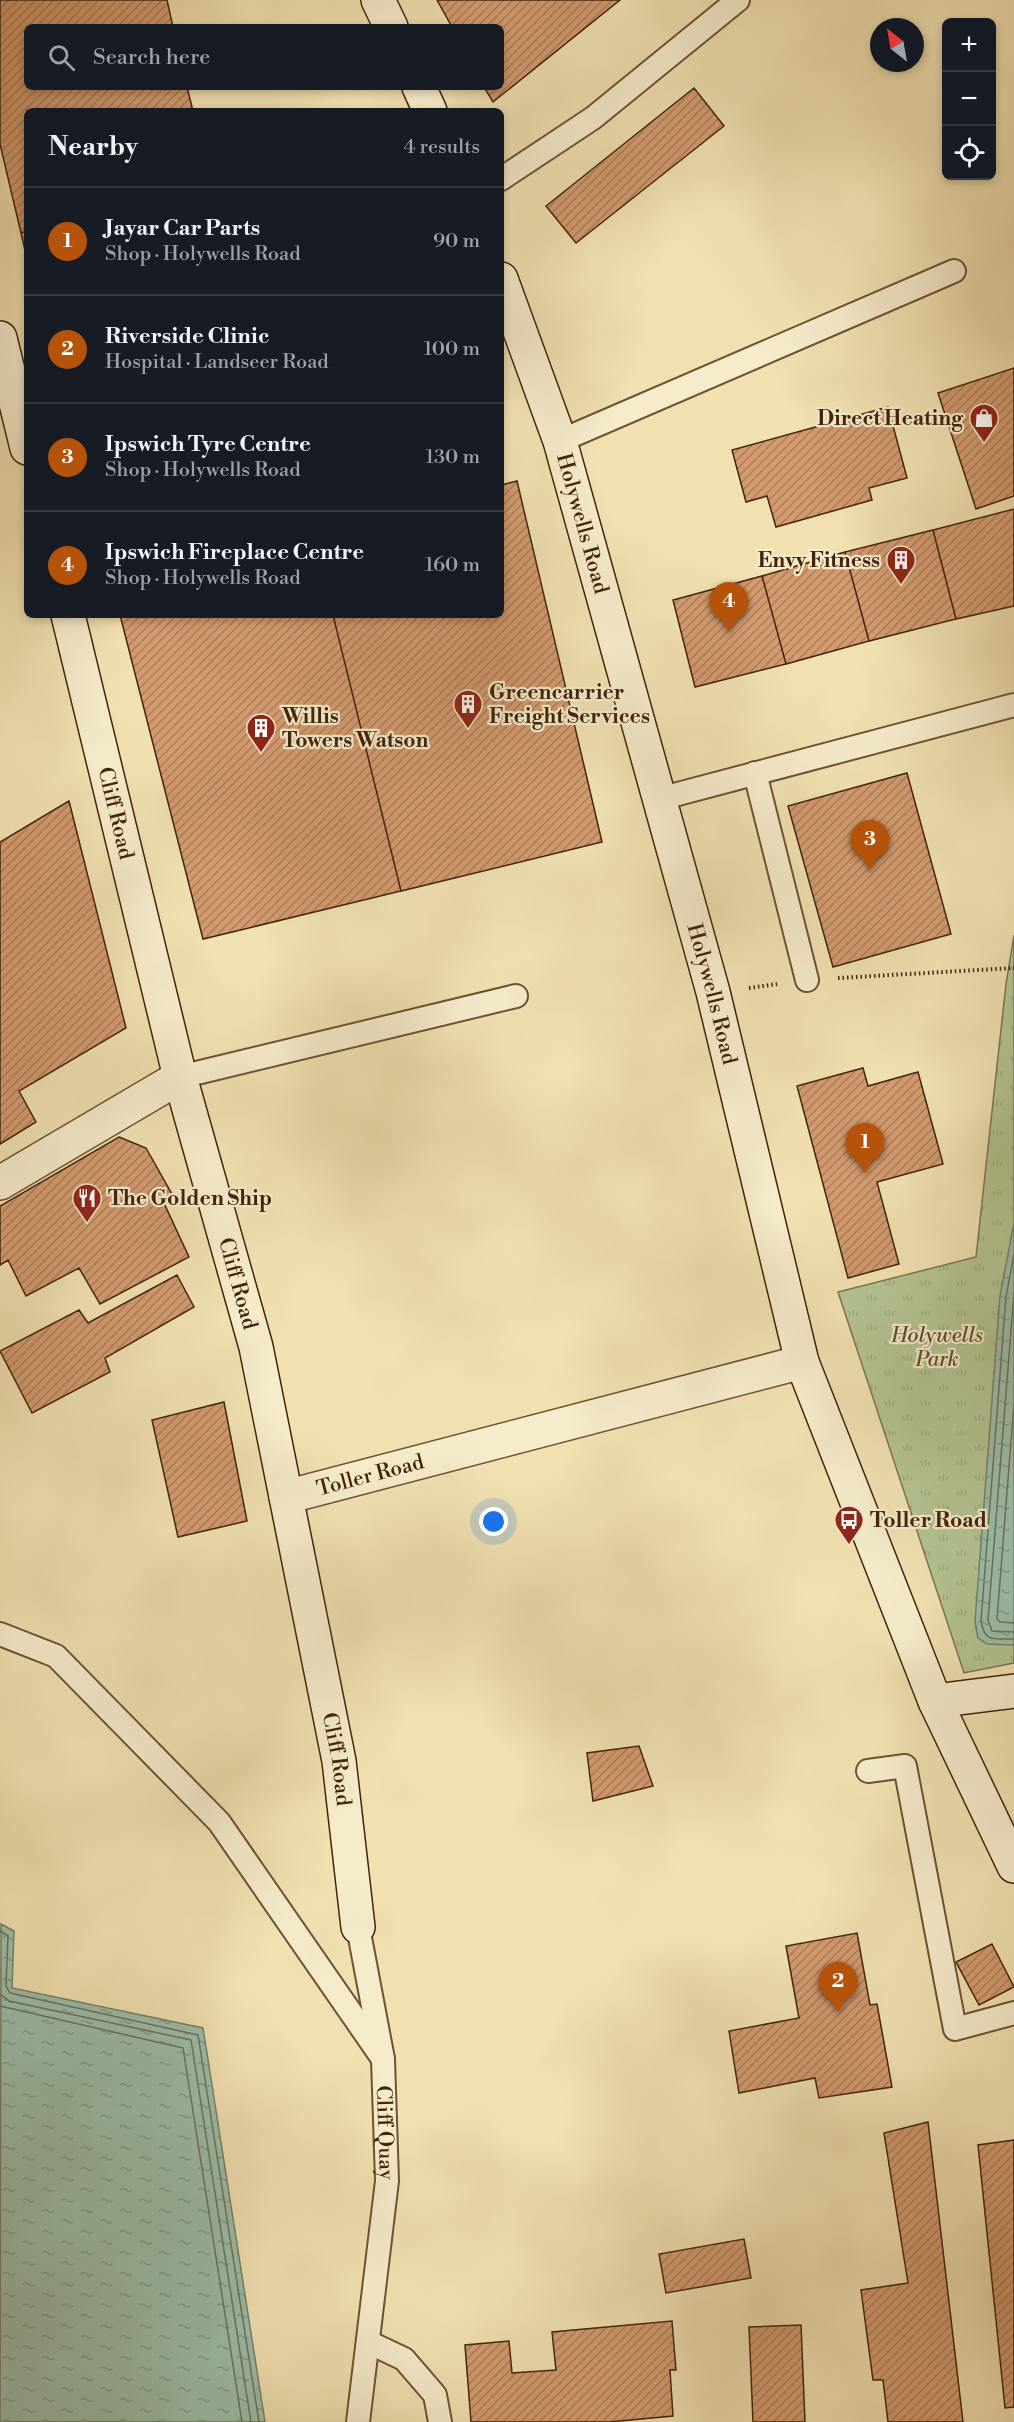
<!DOCTYPE html>
<meta charset="utf-8">
<style>
:root{--surface:#171b24;--page:#20242c;--text:#f1f3f6;--muted:#9ea1a6;--line:#363941;--accent:#b45309}
body{margin:0;font-family:"Libre Bodoni",serif;background:var(--page);color:var(--text)}
.controls{position:absolute;right:18px;top:18px;display:grid;overflow:hidden;border-radius:9px;box-shadow:0 3px 9px #0003}
.controls button{width:54px;height:54px;display:grid;place-items:center;padding:0;border:0;border-bottom:2px solid var(--line);background:var(--surface);color:var(--text);font:30px sans-serif}
.compass{position:absolute;left:870px;top:18px;width:54px;height:54px;border-radius:50%;background:var(--surface);box-shadow:0 3px 9px #0003;rotate:329deg}
.you{position:absolute;left:494px;top:1522px;width:21px;height:21px;margin:-15px;border:4px solid #fff;border-radius:50%;background:#1a73e8;box-shadow:0 0 0 9px #1a73e833}
.badge{display:grid;place-items:center;width:39px;height:39px;border-radius:50%;background:var(--accent);color:#fff;font-size:20px;font-weight:700}
.pin{position:absolute;translate:-50% -50px;filter:drop-shadow(0 2px 3px #0008)}
.pin::after{content:'';position:absolute;top:32px;width:21px;height:18px;background:inherit;clip-path:polygon(0 0,100% 0,50% 100%)}
.list{margin:0;padding:0;list-style:none}
h2{display:flex;justify-content:space-between;align-items:center;height:78px;margin:0;padding:0 24px;font-size:26px}
h2 small{font-size:20px;font-weight:400;color:var(--muted)}
.list li{display:grid;grid-template-columns:39px 1fr auto;gap:18px;align-items:center;box-sizing:border-box;height:108px;padding:0 24px;border-top:2px solid var(--line)}
.list b{display:block;font-size:22px;white-space:nowrap}
.list p{margin:0;font-size:20px;white-space:nowrap;color:var(--muted)}
.list em{font-size:20px;font-style:normal;color:var(--muted)}
.icon{flex:none;width:33px;height:33px;fill:none;stroke:currentColor;stroke-width:2;stroke-linecap:round;stroke-linejoin:round}
.map{position:relative;flex:none;width:1014px;height:2422px;overflow:hidden}
.search{position:absolute;background:var(--surface);box-shadow:0 3px 9px #0003;left:24px;top:24px;width:480px;height:66px;display:flex;align-items:center;gap:15px;box-sizing:border-box;padding:0 21px;border-radius:9px;color:var(--muted);font-size:22px}
.panel{position:absolute;background:var(--surface);box-shadow:0 3px 9px #0003;left:24px;top:108px;width:480px;height:510px;border-radius:9px}
.map>svg:first-child{display:block}
.grass{fill:url(#grass-tufts);stroke:#7a744e;stroke-width:1.5}
.water{fill:url(#water-ripples);stroke:#77806a;stroke-width:1.5}
.lines{fill:none;stroke-linecap:round;stroke-linejoin:round}
.shore{stroke:#6e705a;stroke-width:1.5}
.building{fill:url(#building-hatch);stroke:#42230a;stroke-width:1.5}
.lane-casing{stroke:#6e5234;stroke-width:26}
.street-casing{stroke:#6e5234;stroke-width:36}
.secondary-casing{stroke:#42230a;stroke-width:36}
.path{stroke:#42230a;stroke-width:4;stroke-dasharray:1.5 3;stroke-linecap:butt}
.lane{stroke:#f6eccc;stroke-width:22}
.street{stroke:#f6eccc;stroke-width:33}
.secondary{stroke:#f6eccc;stroke-width:33}
.labels{text-anchor:middle;stroke-width:4.5;stroke-linejoin:round;paint-order:stroke}
.poi-label{font-size:21px;font-weight:bold;fill:#42230a;stroke:#f6eccc;text-anchor:start}
.street-label{font-size:21px;fill:#42230a;stroke:#f6eccc}
.park-label{font-size:21px;font-style:italic;fill:#5e4b2c;stroke:#f6eccc}
</style>
<div class="map">
<svg width="1014" height="2422" viewBox="0 0 1014 2422">
<defs>
<pattern id="grass-tufts" width="24" height="20" patternUnits="userSpaceOnUse" patternTransform="scale(1.5)"><rect width="24" height="20" fill="#b3c491"/><path d="M3 7l-1-3M5 7V3M7 7l1-3M15 17l-1-3M17 17v-4M19 17l1-3" fill="none" stroke="#9ba87c"/></pattern>
<pattern id="water-ripples" width="26" height="14" patternUnits="userSpaceOnUse" patternTransform="scale(1.5)"><rect width="26" height="14" fill="#9bbeaa"/><path d="M2 4q2-2 4 0t4 0M15 11q2-2 4 0t4 0" fill="none" stroke="#809a89"/></pattern>
<pattern id="building-hatch" width="6" height="6" patternUnits="userSpaceOnUse" patternTransform="scale(1.5)"><rect width="6" height="6" fill="#d29a6e"/><path d="M-1 1l2-2M0 6l6-6M5 7l2-2" fill="none" stroke="#ac7d59"/></pattern>
</defs>
<rect width="100%" height="100%" fill="#f1e1b1"/>
<filter id="stains"><feTurbulence type="fractalNoise" baseFrequency=".00333" numOctaves="4"/><feColorMatrix values="0 0 0 0 .2 0 0 0 0 .09 0 0 0 0 .02 0 0 0 .5 -.17"/></filter>
<radialGradient id="worn" r=".72"><stop offset=".6" stop-color="#630" stop-opacity="0"/><stop offset="1" stop-color="#630" stop-opacity=".3"/></radialGradient>
<path class="grass" d="M1014,935V1663L964,1673L838,1292L976,1257L1006,984Z"/>
<path class="water" d="M1014,1223V1645L987,1644L978,1638L975,1621L1000,1296Z
M1,1924L14,1931L12,1988L203,2028L265,2422H0Z"/>
<g class="lines">
<path class="shore" d="M1014,1254L1006,1297L981,1621C985,1644 994,1638 1014,1639
M1014,1293L988,1620L992,1631L1014,1632
M1014,1403L997,1619L1000,1622L1014,1623
M0,1931L8,1936L6,1986L10,1993L198,2035L259,2422
M0,1994L9,2001L191,2040L251,2422
M0,2006L183,2048L242,2422"/>
</g>
<path class="building" d="M0,0H167L173,27H27V87H187L193,111H27V231L21,233L0,144Z
M437,0H620L493,102L484,87H501V27H452Z
M694,88L724,126L576,243L546,206Z
M27,231V259L21,233Z
M1014,368V496L976,509L938,393Z
M888,407L907,478L869,488L872,500L776,527L767,496L746,502L732,450Z
M517,481L602,842L401,891L333,615H501V485Z
M1014,509V606L956,619L933,530Z
M933,530L956,619L869,641L845,552Z
M845,552L869,641L786,664L762,576Z
M762,576L786,664L695,687L673,600Z
M120,615H333L401,891L203,939Z
M907,773L951,934L833,967L788,806Z
M69,801L126,1028L19,1091L36,1122L0,1144V842Z
M863,1068L868,1086L918,1072L943,1164L877,1182L899,1264L848,1278L797,1086Z
M119,1137L146,1148L173,1196L163,1201L189,1257L100,1304L79,1268L26,1296L8,1260L0,1265V1206Z
M177,1275L194,1307L105,1358L110,1372L32,1413L0,1351L79,1310L88,1323Z
M224,1402L247,1521L178,1537L152,1420Z
M639,1746L653,1786L593,1801L587,1753Z
M857,1933L870,2005L877,2004L892,2087L819,2098L815,2078L739,2093L729,2031L799,2018L786,1946Z
M992,1944L1014,1987L979,2005L956,1962Z
M928,2122L963,2422H888L883,2380H873L861,2290L908,2283L884,2133Z
M1014,2140V2407L1005,2408L978,2145Z
M744,2239L751,2278L666,2293L659,2254Z
M672,2321L676,2370H670L673,2416L609,2422H471L465,2345L509,2341L512,2373L556,2370L552,2332Z
M801,2325L805,2422H753L749,2327Z"/>
<g class="lines">
<g class="lane-casing">
<g id="lane">
<path d="M501,179L593,118L738,0"/>
<path d="M560,441L954,271"/>
<path d="M755,773L807,980"/>
<path d="M659,799L1014,705"/>
<path d="M180,1077L516,996"/>
<path d="M0,1634L56,1656L219,1822L383,2059"/>
<path d="M868,1771L905,1766L955,2029L1014,2013"/>
<path id="s1" d="M358,1927L383,2059L387,2181L358,2422"/>
<path d="M368,2342L404,2359L435,2395L440,2422"/>
</g>
</g>
<g class="street-casing">
<g id="street">
<path d="M0,1183L180,1077"/>
<path id="s2" d="M286,1497L802,1362"/>
</g>
</g>
<g class="secondary-casing">
<g id="secondary">
<path d="M378,0L391,27"/>
<path d="M419,87L430,111"/>
<path id="s3" d="M501,279L560,441L713,992L802,1362L935,1701L1014,1866"/>
<path d="M0,338L27,448"/>
<path id="s4" d="M68,615L180,1077L256,1347L339,1761L358,1927"/>
<path d="M935,1701L1014,1691"/>
</g>
</g>
<path class="path" d="M838,978L1014,968
M749,988L777,984"/>
<use href="#lane" class="lane"/>
<use href="#street" class="street"/>
<use href="#secondary" class="secondary"/>
</g>
<defs>
<g id="shop-pin" transform="scale(1.5)"><path d="M0 17L-7.5 6A9.5 9.5 0 1 1 7.5 6Z" fill="#8f2418" stroke="#f6eccc"/><path d="M-5-2.5h2.3a2.7 3.5 0 0 1 5.4 0H5L5.5 6h-11ZM-1.5-2.5h3a1.5 2.3 0 0 0-3 0Z" fill="#fff"/></g>
<g id="building-pin" transform="scale(1.5)"><path d="M0 17L-7.5 6A9.5 9.5 0 1 1 7.5 6Z" fill="#8f2418" stroke="#f6eccc"/><path d="M-4-6H4V6H1V3H-1V6H-4ZM-2.5-4.3h1.7v1.8h-1.7ZM.8-4.3h1.7v1.8H.8ZM-2.5-1h1.7V.8h-1.7ZM.8-1h1.7V.8H.8Z" fill="#fff"/></g>
<g id="restaurant-pin" transform="scale(1.5)"><path d="M0 17L-7.5 6A9.5 9.5 0 1 1 7.5 6Z" fill="#8f2418" stroke="#f6eccc"/><path d="M-5-6h1v4h1v-4h1v4h1v-4h1v5L-1.5 .5V6h-2V.5L-5-1ZM5-6V6H3V1.5H1.5Q1.5-4 5-6Z" fill="#fff"/></g>
<g id="bus-pin" transform="scale(1.5)"><path d="M0 17L-7.5 6A9.5 9.5 0 1 1 7.5 6Z" fill="#8f2418" stroke="#f6eccc"/><path d="M-5-6H5V4H4V6H2V4H-2V6H-4V4H-5ZM-3.5-4V0h7V-4ZM-3.5 1.2v1.5H-2V1.2ZM2 1.2v1.5H3.5V1.2Z" fill="#fff"/></g>
</defs>
<g fill-rule="evenodd">
<use href="#shop-pin" x="984" y="418"/>
<use href="#building-pin" x="901" y="560"/>
<use href="#building-pin" x="468" y="704"/>
<use href="#building-pin" x="261" y="728"/>
<use href="#restaurant-pin" x="87" y="1198"/>
<use href="#bus-pin" x="849" y="1520"/>
</g>
<g class="labels">
<g class="poi-label">
<text x="963" y="425" text-anchor="end">Direct Heating</text>
<text x="880" y="567" text-anchor="end">Envy Fitness</text>
<text x="489" y="699">Greencarrier<tspan x="489" dy="24">Freight Services</tspan></text>
<text x="282" y="723">Willis<tspan x="282" dy="24">Towers Watson</tspan></text>
<text x="108" y="1205">The Golden Ship</text>
<text x="870" y="1527">Toller Road</text>
</g>
<g class="street-label">
<text dy="7" stroke="none"><textPath href="#s3" startOffset="258">Holywells Road</textPath></text>
<text dy="7" stroke="none"><textPath href="#s4" startOffset="204">Cliff Road</textPath></text>
<text dy="7" stroke="none"><textPath href="#s3" startOffset="746">Holywells Road</textPath></text>
<text dy="7" stroke="none"><textPath href="#s4" startOffset="690">Cliff Road</textPath></text>
<text dy="7" stroke="none"><textPath href="#s2" startOffset="87">Toller Road</textPath></text>
<text dy="7" stroke="none"><textPath href="#s4" startOffset="1176">Cliff Road</textPath></text>
<text dy="7" stroke="none"><textPath href="#s1" startOffset="208">Cliff Quay</textPath></text>
</g>
<g class="park-label">
<text x="937" y="1342">Holywells<tspan x="937" dy="24">Park</tspan></text>
</g>
</g>
<rect width="100%" height="100%" filter="url(#stains)"/>
<rect width="100%" height="100%" fill="url(#worn)"/>
</svg>
<div class="controls">
<button>+</button>
<button>−</button>
<button><svg class="icon" aria-label="locate" viewBox="0 0 24 24"><circle cx="12" cy="12" r="6"/><path d="M12 2v4M12 18v4M2 12h4M18 12h4"/></svg></button>
</div>
<svg class="compass" viewBox="-18 -18 36 36"><path d="M0-13l5 13h-10z" fill="#e53935"/><path d="M0 13l5-13h-10z" fill="#9ea1a6"/></svg>
<div class="you"></div>
<div class="pin badge" style="left:865px;top:1173px">1</div>
<div class="pin badge" style="left:838px;top:2012px">2</div>
<div class="pin badge" style="left:870px;top:870px">3</div>
<div class="pin badge" style="left:729px;top:632px">4</div>
<div class="search"><svg class="icon" aria-label="search" viewBox="0 0 24 24"><circle cx="10" cy="10" r="6"/><path d="M15 15l6 6"/></svg>Search here</div>
<section class="panel">
<h2>Nearby<small>4 results</small></h2>
<ul class="list">
<li><span class="badge">1</span><div><b>Jayar Car Parts</b><p>Shop · Holywells Road</p></div><em>90 m</em></li>
<li><span class="badge">2</span><div><b>Riverside Clinic</b><p>Hospital · Landseer Road</p></div><em>100 m</em></li>
<li><span class="badge">3</span><div><b>Ipswich Tyre Centre</b><p>Shop · Holywells Road</p></div><em>130 m</em></li>
<li><span class="badge">4</span><div><b>Ipswich Fireplace Centre</b><p>Shop · Holywells Road</p></div><em>160 m</em></li>
</ul>
</section>
</div>
